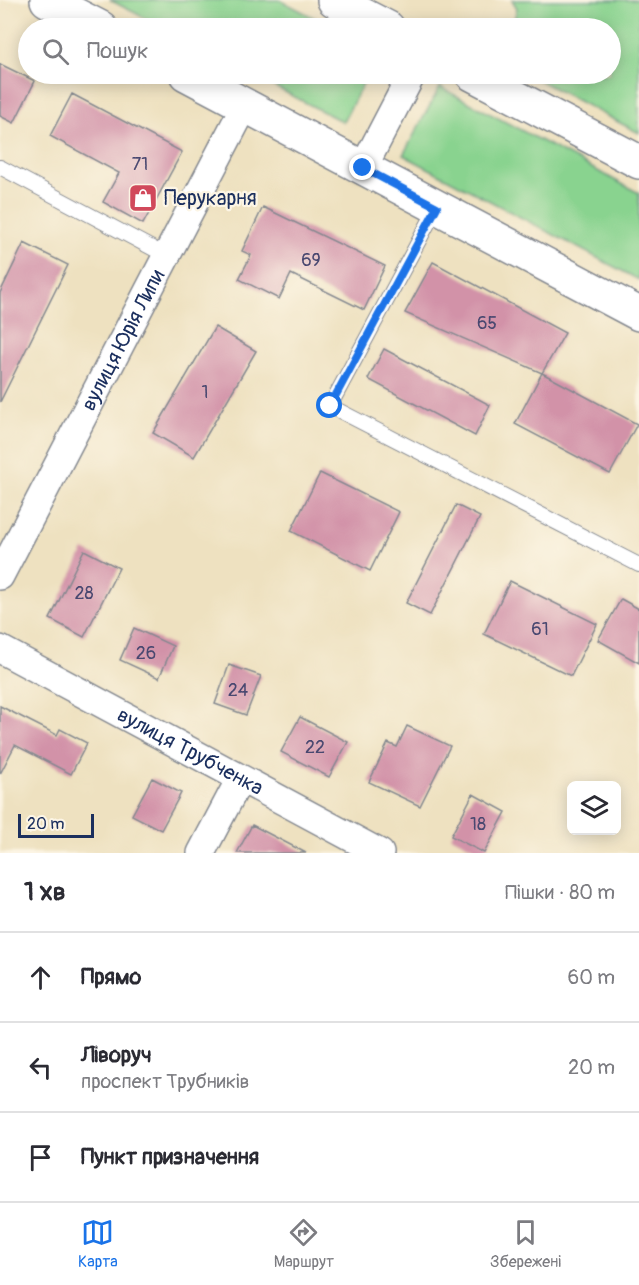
<!DOCTYPE html>
<html lang="uk">
<meta charset="utf-8">
<style>
:root{--surface:#fff;--page:#f7f7f7;--text:#2b2b33;--muted:#7c7c81;--line:#e1e1e2;--accent:#1a73e8}
body{margin:0;font-family:Pangolin,sans-serif;background:var(--page);color:var(--text)}
.controls{position:absolute;right:18px;bottom:18px;display:grid;overflow:hidden;border-radius:9px;box-shadow:0 3px 15px #0003}
.controls button{width:54px;height:54px;display:grid;place-items:center;padding:0;border:0;border-bottom:2px solid var(--line);background:var(--surface);color:var(--text);font:30px sans-serif}
.scale{position:absolute;left:18px;bottom:15px;width:76px;box-sizing:border-box;padding-left:6px;border:3px solid #1b2f5e;border-top:0;font-size:16px;line-height:21px;white-space:nowrap;color:#1b2f5e;-webkit-text-stroke:4px #fcf5e5;paint-order:stroke}
.stop{position:absolute;width:18px;height:18px;margin:-14px;border:4px solid #1a73e8;border-radius:50%;background:#fff}
.stop.end{background:#1a73e8;border-color:#fff;box-shadow:0 2px 6px #0008}
.list{margin:0;padding:0;list-style:none}
h2{display:flex;justify-content:space-between;align-items:center;height:78px;margin:0;padding:0 24px;font-size:26px}
h2 small{font-size:20px;font-weight:400;color:var(--muted)}
.list li{display:grid;grid-template-columns:39px 1fr auto;gap:18px;align-items:center;box-sizing:border-box;height:90px;padding:0 24px;border-top:2px solid var(--line)}
.list b{display:block;font-size:22px;white-space:nowrap}
.list p{margin:0;font-size:20px;white-space:nowrap;color:var(--muted)}
.list em{font-size:20px;font-style:normal;color:var(--muted)}
.icon{flex:none;width:33px;height:33px;fill:none;stroke:currentColor;stroke-width:2;stroke-linecap:round;stroke-linejoin:round}
.map{position:relative;flex:none;width:639px;height:853px;overflow:hidden}
.search{position:absolute;background:var(--surface);box-shadow:0 3px 15px #0003;left:18px;right:18px;top:18px;height:66px;display:flex;align-items:center;gap:15px;box-sizing:border-box;padding:0 21px;border-radius:33px;color:var(--muted);font-size:22px}
.sheet{height:348px;background:var(--surface)}
nav{display:flex;justify-content:space-around;align-items:center;box-sizing:border-box;height:84px;border-top:2px solid var(--line);background:var(--surface);font-size:16px;color:var(--muted)}
nav a{display:grid;justify-items:center;gap:3px}
nav .on{color:var(--accent)}
.map>svg:first-child{display:block}
.green{fill:#89d38f;stroke:#528176;stroke-width:1.5}
.building{fill:#d292a8}
.lines{fill:none;stroke-linecap:round;stroke-linejoin:round}
.service-casing{stroke:#84888f;stroke-width:16}
.minor-casing{stroke:#84888f;stroke-width:30}
.secondary-casing{stroke:#84888f;stroke-width:36}
.service{stroke:#fff;stroke-width:14}
.minor{stroke:#fff;stroke-width:27}
.secondary{stroke:#fff;stroke-width:33}
.route{stroke:#1a73e8;stroke-width:8}
.labels{text-anchor:middle;stroke-width:4.5;stroke-linejoin:round;paint-order:stroke}
.number-label{font-size:18px;fill:#494870}
.poi-label{font-size:21px;fill:#1b2f5e;stroke:#fcf5e5;text-anchor:start}
.street-label{font-size:21px;fill:#1b2f5e;stroke:#fcf5e5}
</style>
<div class="map">
<svg width="639" height="853" viewBox="0 0 639 853">
<rect width="100%" height="100%" fill="#fcf5e5"/>
<filter id="ink" filterUnits="userSpaceOnUse"><feTurbulence type="fractalNoise" baseFrequency=".0167" numOctaves="2"/><feDisplacementMap in="SourceGraphic" scale="12" xChannelSelector="R" yChannelSelector="G"/><feConvolveMatrix kernelMatrix="1 2 1 2 8 2 1 2 1" color-interpolation-filters="sRGB"/></filter>
<filter id="wash" filterUnits="userSpaceOnUse"><feTurbulence type="fractalNoise" baseFrequency=".008" numOctaves="4" result="noise"/><feDisplacementMap in="SourceGraphic" scale="24" xChannelSelector="R" yChannelSelector="G"/><feGaussianBlur stdDeviation="1.35" result="paint"/><feColorMatrix in="noise" values="0 0 0 0 0 0 0 0 0 0 0 0 0 0 0 0 0 1.4 0 .05"/><feComposite in="paint" operator="in"/></filter>
<g filter="url(#wash)">
<rect width="100%" height="100%" fill="#eee1c0"/>
<path class="green" d="M110,0H280L334,28H164Z
M512,0H639V133L527,74H610V28H512L517,8Z
M250,74H368L343,122Z
M440,87L639,193V280L403,155Z"/>
<g id="blocks">
<path class="building" d="M0,64L35,81L14,123L0,116Z
M72,94L182,152L143,224L103,202L119,173L50,136Z
M263,207L385,266L364,310L291,274L279,299L239,279L251,255L242,251Z
M24,243L68,265L0,402V293Z
M433,262L565,333L542,373L405,313Z
M215,327L256,351L194,457L153,433Z
M384,349L490,405L475,436L368,379Z
M542,373L637,424L610,474L515,424Z
M320,473L399,512L370,571L291,531Z
M456,505L480,517L430,615L406,603Z
M84,550L119,568L84,637L50,619Z
M510,581L597,624L571,676L484,634Z
M621,599L639,609V663L598,640Z
M134,628L173,646L159,678L120,660Z
M229,665L261,676L246,715L215,704Z
M0,706L57,735L60,729L87,743L71,774L15,745L0,774Z
M300,717L348,742L329,777L281,752Z
M407,726L450,746L420,806L369,782L388,743L397,747Z
M152,778L181,793L161,830L132,815Z
M473,794L506,812L484,853L451,836Z
M252,825L306,853H237Z"/>
</g>
</g>
<g filter="url(#ink)">
<use href="#blocks" fill-opacity="0" stroke="#84888f" stroke-width="1.5"/>
<g class="lines">
<g class="service-casing">
<path id="service" d="M0,167L167,256
M437,207L330,406L639,565"/>
</g>
<g class="minor-casing">
<g id="minor">
<path d="M363,168L412,74"/>
<path id="s1" d="M0,576L245,105"/>
<path id="s2" d="M0,649L380,853"/>
<path d="M201,853L240,779"/>
</g>
</g>
<g class="secondary-casing">
<path id="secondary" d="M47,0L101,28
M334,0L388,28
M186,74L639,314
M472,74L639,162"/>
</g>
<use href="#service" class="service"/>
<use href="#minor" class="minor"/>
<use href="#secondary" class="secondary"/>
</g>
</g>
<g class="lines" filter="url(#ink)">
<path class="route" d="M330,406L437,207L363,168"/>
</g>
<defs>
<g id="shop-square" transform="scale(1.5)"><rect x="-9" y="-9" width="18" height="18" rx="4" fill="#d1495b" stroke="#fcf5e5"/><path d="M-5-2.5h2.3a2.7 3.5 0 0 1 5.4 0H5L5.5 6h-11ZM-1.5-2.5h3a1.5 2.3 0 0 0-3 0Z" fill="#fff"/></g>
</defs>
<g fill-rule="evenodd">
<use href="#shop-square" x="143" y="198"/>
</g>
<g class="labels">
<g class="number-label">
<text x="140" y="170">71</text>
<text x="311" y="266">69</text>
<text x="487" y="329">65</text>
<text x="205" y="398">1</text>
<text x="84" y="599">28</text>
<text x="540" y="635">61</text>
<text x="146" y="659">26</text>
<text x="238" y="696">24</text>
<text x="315" y="753">22</text>
<text x="478" y="830">18</text>
</g>
<g class="poi-label">
<text x="164" y="205">Перукарня</text>
</g>
<g class="street-label">
<text dy="7" stroke="none"><textPath href="#s1" startOffset="266">вулиця Юрія Липи</textPath></text>
<text dy="7" stroke="none"><textPath href="#s2" startOffset="216">вулиця Трубченка</textPath></text>
</g>
</g>
</svg>
<div class="controls">
<button><svg class="icon" aria-label="layers" viewBox="0 0 24 24"><path d="M12 4l9 5-9 5-9-5zM3 14l9 5 9-5"/></svg></button>
</div>
<div class="scale">20 m</div>
<div class="stop" style="left:330px;top:406px"></div>
<div class="stop end" style="left:363px;top:168px"></div>
<div class="search"><svg class="icon" aria-label="search" viewBox="0 0 24 24"><circle cx="10" cy="10" r="6"/><path d="M15 15l6 6"/></svg>Пошук</div>
</div>
<section class="sheet">
<h2>1 хв<small>Пішки · 80 m</small></h2>
<ul class="list">
<li><svg class="icon" aria-label="ahead" viewBox="0 0 24 24"><path d="M12 20V5M6 11l6-6 6 6"/></svg><div><b>Прямо</b></div><em>60 m</em></li>
<li><svg class="icon" aria-label="left" viewBox="0 0 24 24"><path d="M17 20v-9H6M10 6l-5 5 5 5"/></svg><div><b>Ліворуч</b><p>проспект Трубників</p></div><em>20 m</em></li>
<li><svg class="icon" aria-label="arrive" viewBox="0 0 24 24"><path d="M6 21V4h12l-3 4 3 4H6"/></svg><div><b>Пункт призначення</b></div></li>
</ul>
</section>
<nav>
<a class="on"><svg class="icon" aria-label="map" viewBox="0 0 24 24"><path d="M3 6l6-2 6 2 6-2v14l-6 2-6-2-6 2zM9 4v14M15 6v14"/></svg>Карта</a>
<a><svg class="icon" aria-label="directions" viewBox="0 0 24 24"><path d="M12 3l9 9-9 9-9-9zM9 14v-3h6M13 9l2 2-2 2"/></svg>Маршрут</a>
<a><svg class="icon" aria-label="saved" viewBox="0 0 24 24"><path d="M7 4h10v16l-5-4-5 4z"/></svg>Збережені</a>
</nav>
